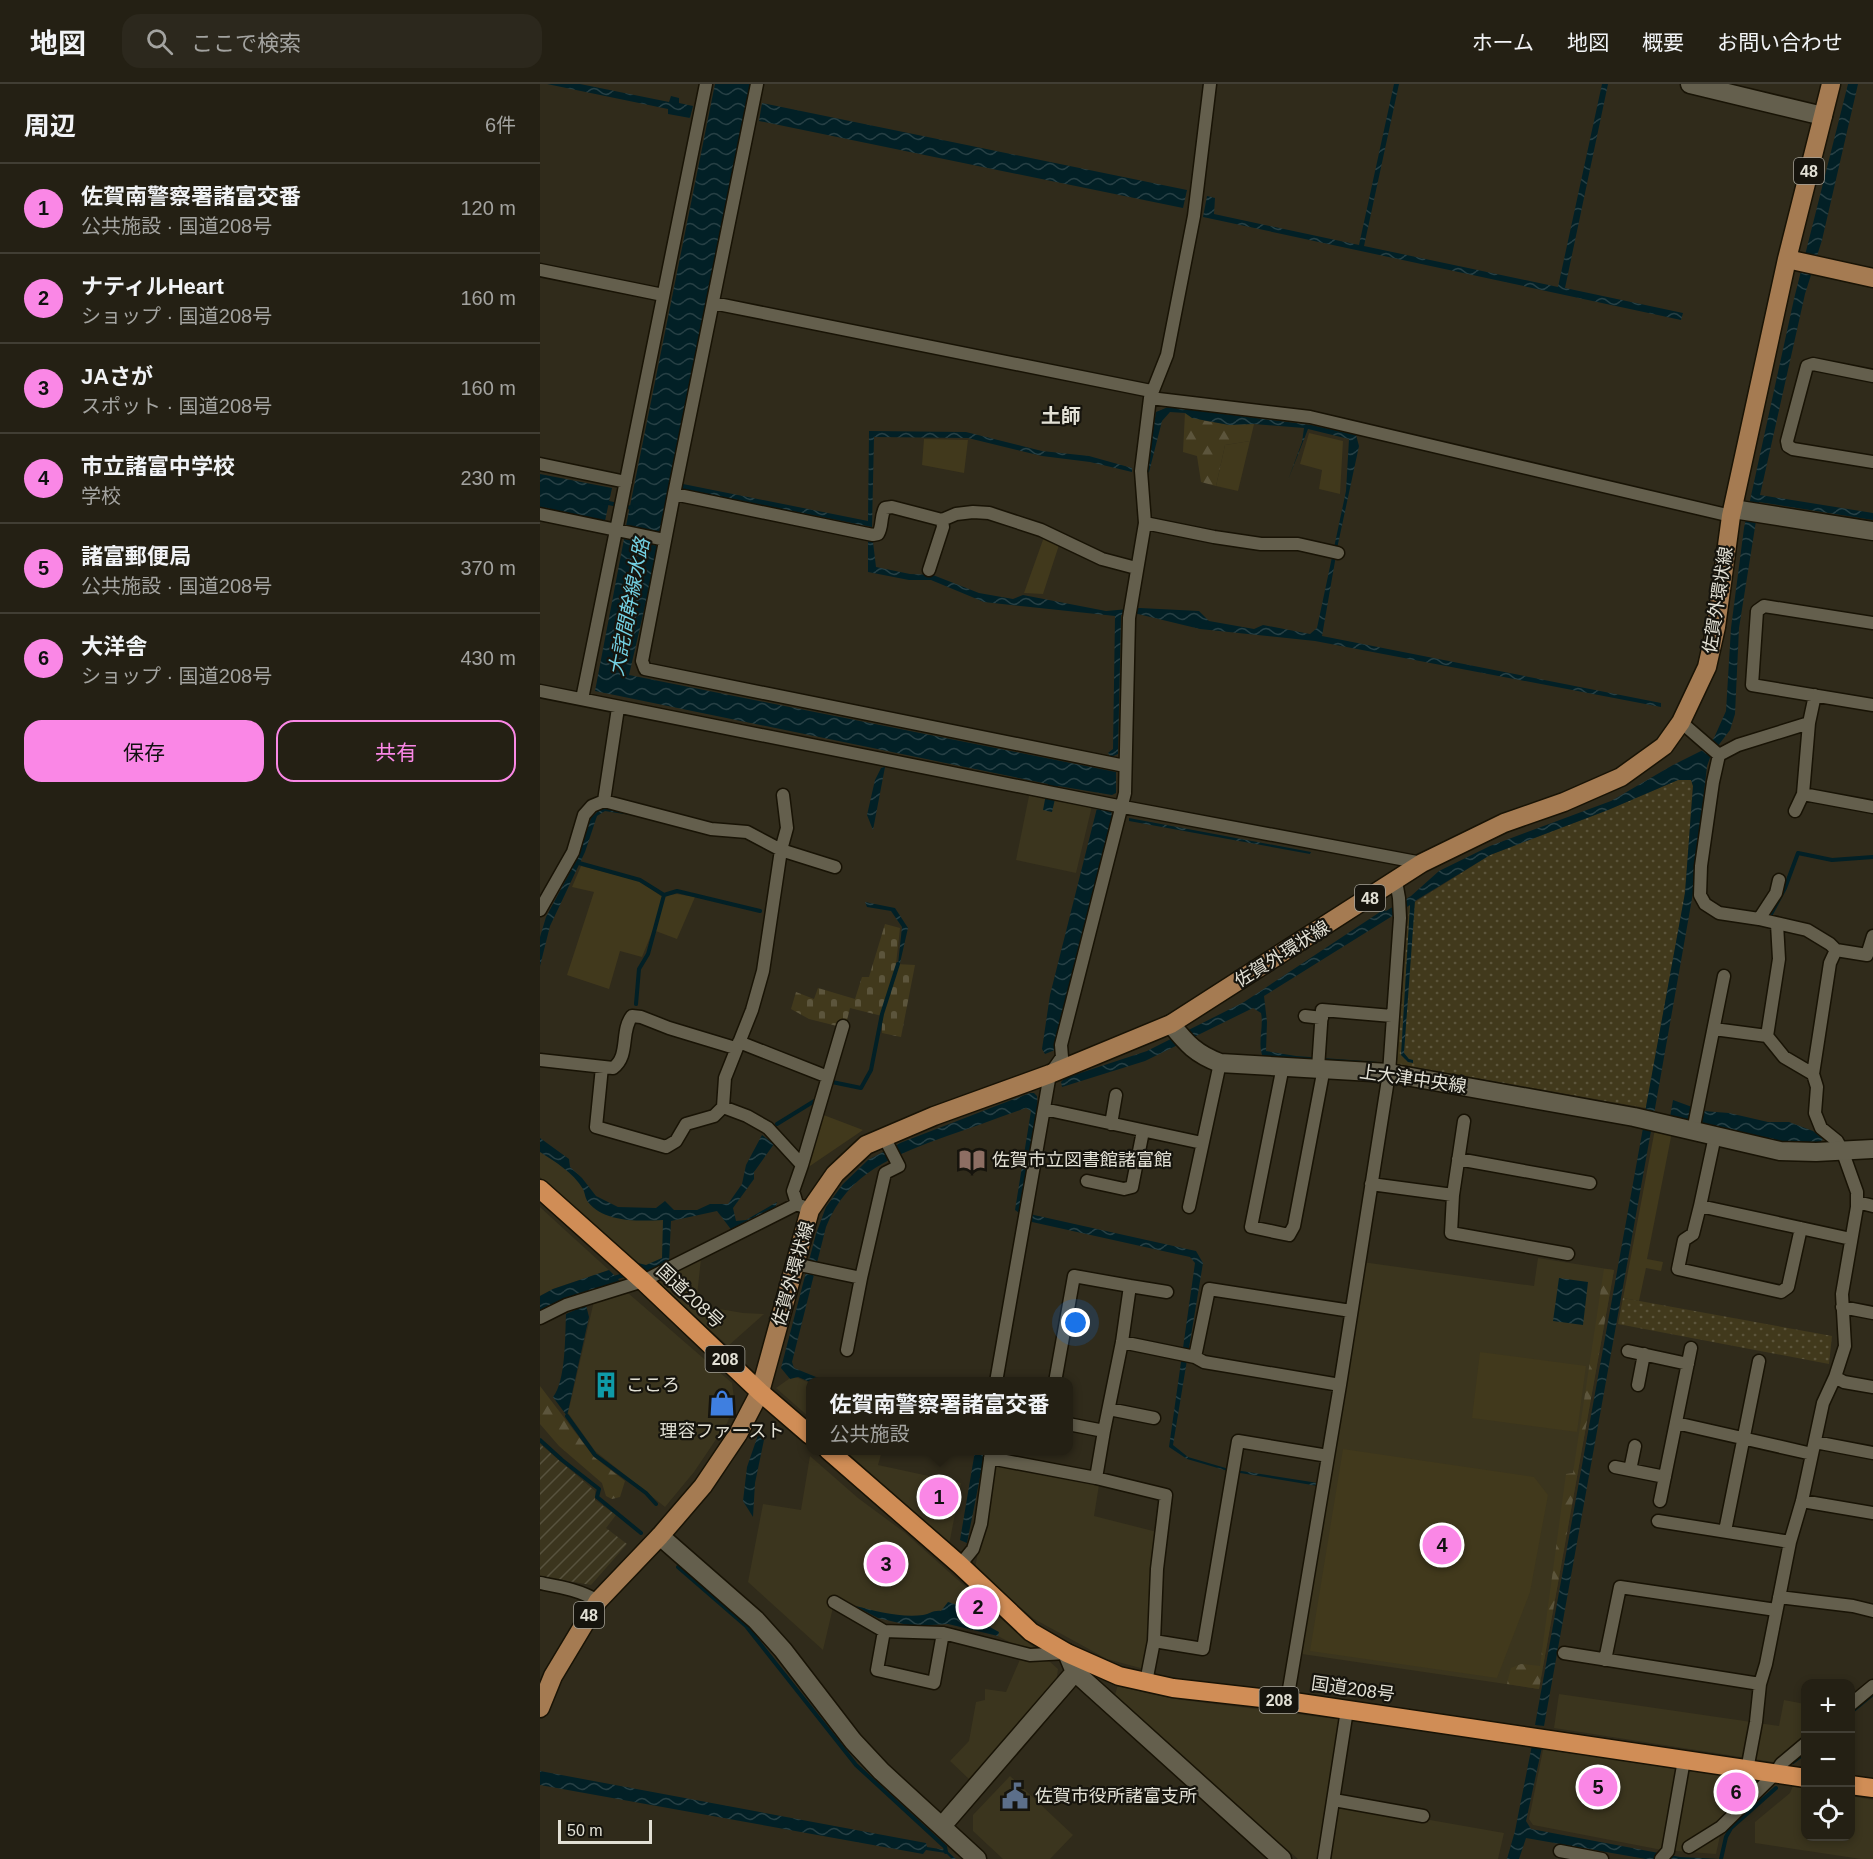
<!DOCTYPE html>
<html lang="ja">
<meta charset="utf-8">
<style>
:root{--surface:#242014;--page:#2c281d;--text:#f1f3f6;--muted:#a3a3a0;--line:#413e34;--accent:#fa87e6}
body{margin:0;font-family:Helvetica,"Noto Sans JP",sans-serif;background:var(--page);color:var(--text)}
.controls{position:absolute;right:18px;bottom:18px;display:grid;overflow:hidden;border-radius:12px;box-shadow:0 3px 9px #0003}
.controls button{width:54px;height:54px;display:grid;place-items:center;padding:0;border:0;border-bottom:2px solid var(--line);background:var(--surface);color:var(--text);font:30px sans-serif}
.scale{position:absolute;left:18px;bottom:15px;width:94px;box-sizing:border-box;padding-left:6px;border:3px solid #e2e0d5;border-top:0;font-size:16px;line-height:21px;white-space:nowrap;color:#e2e0d5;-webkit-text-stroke:4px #16140d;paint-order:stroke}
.you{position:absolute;left:536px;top:1239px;width:21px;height:21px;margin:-15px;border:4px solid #fff;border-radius:50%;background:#1a73e8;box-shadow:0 0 0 9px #1a73e833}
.badge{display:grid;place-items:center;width:39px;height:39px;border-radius:50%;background:var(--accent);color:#111;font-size:20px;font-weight:700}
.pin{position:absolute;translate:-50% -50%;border:3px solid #fff;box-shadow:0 2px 6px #0006}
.popup{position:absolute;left:266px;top:1293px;width:267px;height:78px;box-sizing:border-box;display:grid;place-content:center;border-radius:12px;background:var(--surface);filter:drop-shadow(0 2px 4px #0005);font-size:20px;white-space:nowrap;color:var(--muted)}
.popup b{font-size:22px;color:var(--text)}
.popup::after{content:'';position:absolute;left:50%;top:100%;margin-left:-12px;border:12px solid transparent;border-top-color:var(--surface)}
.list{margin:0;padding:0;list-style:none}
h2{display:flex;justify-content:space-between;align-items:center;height:78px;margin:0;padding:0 24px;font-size:26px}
h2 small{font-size:20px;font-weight:400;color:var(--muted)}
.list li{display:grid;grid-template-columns:39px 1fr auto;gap:18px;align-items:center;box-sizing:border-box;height:90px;padding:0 24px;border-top:2px solid var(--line)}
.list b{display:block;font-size:22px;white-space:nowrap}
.list p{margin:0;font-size:20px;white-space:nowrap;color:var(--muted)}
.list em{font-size:20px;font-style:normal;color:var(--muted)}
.actions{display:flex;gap:12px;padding:18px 24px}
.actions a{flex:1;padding:14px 0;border:2px solid var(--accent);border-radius:18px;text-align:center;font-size:21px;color:var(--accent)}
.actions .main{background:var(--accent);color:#111}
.icon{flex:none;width:33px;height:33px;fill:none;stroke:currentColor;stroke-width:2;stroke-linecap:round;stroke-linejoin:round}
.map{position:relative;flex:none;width:1333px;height:1775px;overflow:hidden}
header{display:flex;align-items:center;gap:36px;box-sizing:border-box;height:84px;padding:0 30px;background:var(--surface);border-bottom:2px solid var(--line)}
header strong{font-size:28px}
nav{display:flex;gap:33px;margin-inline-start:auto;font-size:21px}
.search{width:420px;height:54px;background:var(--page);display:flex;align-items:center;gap:15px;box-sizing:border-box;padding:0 21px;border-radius:18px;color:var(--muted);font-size:22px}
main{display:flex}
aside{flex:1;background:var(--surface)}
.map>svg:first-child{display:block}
.built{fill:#3b351e}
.industrial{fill:url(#industrial-furrows)}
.green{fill:#41391c}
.forest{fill:url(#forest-firs)}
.cemetery{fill:url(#cemetery-stones)}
.park{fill:url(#park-dots)}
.water{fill:url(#water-waves)}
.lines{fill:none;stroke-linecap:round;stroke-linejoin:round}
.stream{stroke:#022026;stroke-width:4}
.street-casing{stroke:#181305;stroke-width:15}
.secondary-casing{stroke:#181305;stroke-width:21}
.primary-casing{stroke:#181305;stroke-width:21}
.highway-casing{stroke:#181305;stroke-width:21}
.street{stroke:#645f4d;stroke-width:12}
.secondary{stroke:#645f4d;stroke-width:18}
.primary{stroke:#a57b52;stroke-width:18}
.highway{stroke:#d08d56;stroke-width:18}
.labels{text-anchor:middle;stroke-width:4.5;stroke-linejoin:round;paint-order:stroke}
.shield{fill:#16140d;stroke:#a5a399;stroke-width:1.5}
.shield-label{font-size:16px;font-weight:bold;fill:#e2e0d5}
.street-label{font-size:18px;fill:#e2e0d5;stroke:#16140d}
.poi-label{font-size:18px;fill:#e2e0d5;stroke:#16140d;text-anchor:start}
.neighbourhood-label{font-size:20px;font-weight:bold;fill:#e2e0d5;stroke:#16140d}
.water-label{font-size:20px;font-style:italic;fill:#73d0e2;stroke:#16140d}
</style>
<header>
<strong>地図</strong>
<div class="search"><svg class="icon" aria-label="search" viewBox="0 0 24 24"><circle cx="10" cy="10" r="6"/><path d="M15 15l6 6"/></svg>ここで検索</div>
<nav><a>ホーム</a><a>地図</a><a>概要</a><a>お問い合わせ</a></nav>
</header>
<main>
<aside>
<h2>周辺<small>6件</small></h2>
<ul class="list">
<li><span class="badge">1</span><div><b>佐賀南警察署諸富交番</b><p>公共施設 · 国道208号</p></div><em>120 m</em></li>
<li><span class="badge">2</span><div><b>ナティルHeart</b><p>ショップ · 国道208号</p></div><em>160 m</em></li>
<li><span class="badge">3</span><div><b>JAさが</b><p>スポット · 国道208号</p></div><em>160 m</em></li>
<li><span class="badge">4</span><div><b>市立諸富中学校</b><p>学校</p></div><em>230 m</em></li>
<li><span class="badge">5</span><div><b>諸富郵便局</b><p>公共施設 · 国道208号</p></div><em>370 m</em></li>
<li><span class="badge">6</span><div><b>大洋舎</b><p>ショップ · 国道208号</p></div><em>430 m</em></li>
</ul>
<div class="actions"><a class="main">保存</a><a>共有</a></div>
</aside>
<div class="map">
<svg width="1333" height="1775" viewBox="0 0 1333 1775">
<defs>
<pattern id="industrial-furrows" width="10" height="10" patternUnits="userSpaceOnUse" patternTransform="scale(1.5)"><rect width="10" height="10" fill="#3b351e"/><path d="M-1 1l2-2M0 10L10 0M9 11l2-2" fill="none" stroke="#57523e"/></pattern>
<pattern id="forest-firs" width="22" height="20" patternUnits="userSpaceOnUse" patternTransform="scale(1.5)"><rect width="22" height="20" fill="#41391c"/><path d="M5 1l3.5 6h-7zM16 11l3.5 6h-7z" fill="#5c553c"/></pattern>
<pattern id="cemetery-stones" width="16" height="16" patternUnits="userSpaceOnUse" patternTransform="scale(1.5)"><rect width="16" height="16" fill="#41391c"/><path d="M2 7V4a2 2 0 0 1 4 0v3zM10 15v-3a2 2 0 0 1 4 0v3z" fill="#5c553c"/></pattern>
<pattern id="park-dots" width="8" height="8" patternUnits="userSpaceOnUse" patternTransform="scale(1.5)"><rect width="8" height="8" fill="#41391c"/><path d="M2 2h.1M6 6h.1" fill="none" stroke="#5c553c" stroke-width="1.8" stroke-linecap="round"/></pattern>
<pattern id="water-waves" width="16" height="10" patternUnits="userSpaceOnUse" patternTransform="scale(1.5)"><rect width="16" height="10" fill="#022026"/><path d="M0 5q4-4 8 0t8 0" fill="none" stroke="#274045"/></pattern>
</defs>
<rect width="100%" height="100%" fill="#302b1b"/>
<path class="built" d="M490,707L552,722L536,789L476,776Z
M0,1060L24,1078L55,1119L126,1131V1190L161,1175L156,1221L203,1229L224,1230L188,1262L0,1093Z
M0,1123L25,1146L69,1186L13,1205L0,1212Z
M998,1174L1074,1186L999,1605L762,1570L822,1178L994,1202Z
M88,1209L192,1299L195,1321L187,1339L154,1388L125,1423L55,1367L28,1329L54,1217Z
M253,1292L270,1299V1334L236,1304Z
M306,1367H342L338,1381L421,1399L409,1461Z
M270,1372L318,1414L364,1448L518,1585L516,1600L429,1695L410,1677L429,1657L436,1618L445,1616V1605L466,1608L484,1566L411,1527L363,1537L295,1515L283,1566L208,1498L223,1420L261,1426Z
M454,1383H465L559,1401L554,1432L617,1448L610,1517L611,1555L604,1585L567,1575L494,1535L435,1484Z
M578,1600L606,1609L642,1616L804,1636L781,1775H758L574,1615Z
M1019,1610L1239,1642L1244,1616L1265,1620V1663L1246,1680L1014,1644Z
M1004,1661L1232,1697L1181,1747L1176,1770L1122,1766L993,1741L989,1735Z
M470,1692L533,1751L510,1775H463L433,1747V1731Z
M1253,1702L1265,1704L1266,1752H1310L1311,1712L1333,1716V1775H1321L1215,1759V1738L1250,1709Z
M799,1720L964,1749L958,1775H788Z"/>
<path class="industrial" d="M0,1360L55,1407V1416L76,1431L66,1444L87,1460L51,1501L0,1492Z"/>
<path class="green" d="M769,349L803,357L800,410L779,405L782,386L760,380Z
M384,355L428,356L424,389L382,381Z
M710,357L698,407L676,402L685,361Z
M504,453L519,461L503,510L484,509Z
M41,782L100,797L121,812L137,810L155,813L137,855L113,846L102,873L80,867L69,905L27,891L54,808L32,803Z
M281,1030L323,1046L267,1084Z
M1115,1045L1132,1048L1107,1175L1123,1178L1121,1187L1106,1184L1099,1217L1083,1214Z
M940,1268L1046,1282L1037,1348L932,1334Z
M803,1365L994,1393L1008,1411L990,1508L957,1594L770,1567Z"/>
<path class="forest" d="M645,329C665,341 692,340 714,340L710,357L685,361L676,402L661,398L657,372L643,368Z
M1064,1185L1074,1186L999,1605L967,1600L971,1584L981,1580L1000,1582L1026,1390L1033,1389Z
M0,1302L54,1373L85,1397L80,1413L72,1415L66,1412L62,1399L19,1362L0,1340Z"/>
<path class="cemetery" d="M345,840L360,844L356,880L375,881L361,953L342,949V932L310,924L305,944L269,935L251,925L256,908L274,915L278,904L315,915L322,893H329Z"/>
<path class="park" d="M1138,696H1151L1153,702L1145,809L1106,1024L857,980L869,822L950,771L1068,726Z
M1083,1214L1292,1252L1289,1280L1078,1240Z"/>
<path class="water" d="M7,0H40L129,18L131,12L139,14V19L153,22L150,34L128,30V25Z
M175,0H210L121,449L86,442Z
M854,0H859L824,162L1018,203L1062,0H1068L1025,204L1143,229L1141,236L663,133L667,112L675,114L674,130L819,161Z
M1308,0H1318L1282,156L1265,210L1220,411L1333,429V436L1219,418L1199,544L1195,630L1190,646L1171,671L1167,682L1153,809L1114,1030L1105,1028L1145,809L1153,702L1151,696H1138L1068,726L950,771L875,817L864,969L869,975L873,976V979L868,978L861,971L870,821L724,912L727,938L726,967L756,972L838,978L837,981L723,973C717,960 724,943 721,929L713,924L605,977L522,1003L521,998L525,994L607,967L704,918L843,826L846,827L871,812L899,787L950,762L1071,717L1133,681L1163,666L1174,654L1186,627L1191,544L1204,444L1254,215Z
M222,19L647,106L643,124L219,37Z
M628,323L771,341L816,351L819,362L798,460L782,552L1121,619V623L775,557L660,545L598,530L581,531L578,670L571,673L568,669L573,665L575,532L444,518L391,496H369L328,488V457L333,458L336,483L370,490L393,491L439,509L473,515L483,511L566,527L600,524L659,527L669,537L714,545L723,541L770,550L777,544L806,407L809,355L768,345L748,396L762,358L764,344L714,340L689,341L652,334L645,329L630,328L622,337L609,388L606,390L616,328Z
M329,347L426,348L502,367L549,372L592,384V388L550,378L502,372L428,354L334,353L332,443L142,405L143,400L328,437Z
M0,390L72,404L65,437L0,424Z
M84,455L116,461L118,466L89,591L576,688V709L572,711L518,702L512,728L503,726L508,700L55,607Z
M345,683L333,746L327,731L335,696L341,684Z
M66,723L115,735L65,727L57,732L45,768L10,842L0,882V853L6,833L37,775L51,734L59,726Z
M557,724L571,727L572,732L515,966L505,970L502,965L510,911Z
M589,734L771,768L770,770L589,737Z
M325,818L355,824L368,844L360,879L358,880L362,843L351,827L327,823Z
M490,1009H494L497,1012L498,1024L480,1124L494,1131L656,1167L663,1179L633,1361L648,1373L689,1385L778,1399V1402L688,1387L647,1375L629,1363L655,1179L650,1173L492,1138L475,1126L491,1027L486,1024C460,1033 434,1043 407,1052C355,1071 308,1088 286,1143L252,1278L254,1284L281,1295L296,1297L270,1298L258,1293L250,1295L241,1284L276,1150L286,1123L303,1100L328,1076L360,1059Z
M1133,1016L1163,1027L1189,1029L1228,1038H1249L1273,1047L1283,1055L1278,1060H1239L1130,1033Z
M1103,1044L1111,1047L1004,1642L995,1641Z
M222,1051L234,1060L214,1088V1095L193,1124L196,1137L206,1136L237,1118L234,1127L193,1148L177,1127L131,1137L129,1179L106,1188L98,1179L106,1181L122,1174L123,1136C100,1137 64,1139 48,1118C45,1114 45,1109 43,1105C33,1088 15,1078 0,1068V1054L29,1075L30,1083L42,1094L56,1112L78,1123L116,1124L125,1117L134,1126H157L170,1120H188L202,1100L206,1081Z
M69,1186L81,1198L35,1212L0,1228V1212L13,1205Z
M1019,1194L1048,1198L1043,1241L1013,1237Z
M46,1221L49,1233L27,1332L13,1313C26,1297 25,1251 26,1230Z
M218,1351H225L215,1399L213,1433L203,1417L207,1383Z
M435,1367H444V1373L427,1459L420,1456Z
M408,1518L421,1522L424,1529L459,1548L458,1552L408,1540L372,1542L338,1534L315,1522C336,1527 361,1534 383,1531C390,1530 393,1526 401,1527Z
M992,1661L1002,1663L986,1737L991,1745L1140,1773L1180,1775H1106L986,1754L979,1775H967L975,1747Z
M0,1687L386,1759L387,1763L406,1766L416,1775H412L406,1769L386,1766L383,1770L0,1701Z"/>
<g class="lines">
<path class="stream" d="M64,418L92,424
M39,779L100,796L124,811L137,807L220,827
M1231,830L1245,804L1258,769L1292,776L1333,773
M96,920L99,885L108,870L124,811
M292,998L321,1004L331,986L342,930L358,880
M237,1040L276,1016
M71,1195L87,1190
M27,1332L55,1371L106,1409L116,1420
M0,1356L22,1376L59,1405L57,1413L101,1449
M138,1483L206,1542L316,1681L405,1763L406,1768
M1310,1629L1333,1610
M1253,1678L1266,1668
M1181,1775L1186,1753L1191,1744L1236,1704"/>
<g class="street-casing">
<path id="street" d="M0,186L123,211
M173,219L611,307
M1333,292L1273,280L1267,282L1247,357L1248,362L1253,365L1333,378
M610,314L770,333L1191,432
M0,380L86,398
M134,410L217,0
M0,430L125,456
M605,439L674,453L721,460H758L798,469
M389,486L403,443L402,436
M1333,539L1224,522L1217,527L1212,601L1333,621
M0,607L573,721L882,779
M1275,611L1269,639L1198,661L1179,671L1173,698L1161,782L1160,811L1165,820L1179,829L1219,835L1267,846L1290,860L1296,866L1327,871L1333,852
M42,615L166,0
M1141,638L1179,671
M1269,639L1263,710L1333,723
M585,682L105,585L102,577L134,410L333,451L338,450C343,442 340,433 345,424L352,423L402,436L416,430L433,428L449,429L501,446L562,475L596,484
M243,711L247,744L241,766L295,783
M64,717L78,624
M1255,727L1263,710
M0,826L33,768L44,731L52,722L64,717L171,745L207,748L241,766L223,887L212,926L185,994L183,1023L207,1032L228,1044L262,1081L253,1107L257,1120
M1219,835L1236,809L1239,796
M765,932L782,934
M1174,945L1227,952
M199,958L288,993
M0,976L73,984C90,972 80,947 92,932L101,933L129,944L195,964
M743,982L711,1143L749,1151L754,1142L784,984
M62,983L56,1043L126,1063L136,1057L146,1040L174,1032L183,1023
M778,984L782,926L852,932
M1273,990L1290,879L1296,866
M504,1025L662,1059
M571,1040L576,1011
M1153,1047L1184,892
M1175,1052L1160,1122L1311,1155
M918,1075L1050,1099
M262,1081L303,942
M547,1097L584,1105L592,1103L603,1047
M831,1100L913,1111L911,1149L1028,1170
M913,1111L924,1037
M1317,1118L1333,1122
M1160,1122L1153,1150L1144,1156L1138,1185L1241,1208L1248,1203L1261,1144
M649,1123L680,979
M255,1180L321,1194L307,1266
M321,1194L345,1089L359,1082L344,1053
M590,1202L627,1208
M1302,1223L1333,1229
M0,1234L26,1221L103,1197L257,1120L264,1123
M582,1258L655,1273L664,1278L800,1301
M1088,1267L1148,1280
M655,1273L669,1205L811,1227
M1295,1293L1304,1298L1333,1303
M456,1298L510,990L522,973L521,961L585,709L589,534L605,439L601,387L610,314L627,271L654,132L670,0
M515,1298L534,1192L590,1202L582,1258L564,1347L528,1340
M1098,1301L1104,1270
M569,1325L614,1334
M1136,1339L1272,1370
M1275,1358L1333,1369
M450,1374L556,1394L626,1411L617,1485L614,1557L606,1598
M1075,1383L1125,1393
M1090,1386L1095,1362
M556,1394L564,1347
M1120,1417L1151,1264
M1262,1417L1333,1429
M1118,1437L1250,1458
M1185,1447L1219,1277
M420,1481L433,1465L441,1440L451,1368
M0,1499C21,1503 40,1506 58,1517
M1239,1513L1313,1522L1333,1527
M294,1518L344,1547L403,1549L490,1571L527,1569
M344,1547L337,1586L394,1599L403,1549
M614,1557L663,1565L698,1357L788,1372
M1024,1569L1220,1600
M1065,1576L1080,1503L1236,1526
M747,1617L800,1301L849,989L860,834L859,814L856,797
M1310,1621L1333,1602
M1207,1686L1216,1638L1220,1600L1226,1580L1250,1458L1262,1417L1283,1319L1295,1293L1305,1262L1302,1210L1317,1123V1108L1302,1066L1297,1057L1281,1044L1275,1029L1277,1003L1273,990L1244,973L1227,952L1239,875L1237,840
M794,1716L883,1732
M1149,1763L1181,1743L1235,1690L1241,1680L1266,1659
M1020,1767L1062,1775
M784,1775L807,1626
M1121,1775L1128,1767L1144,1676"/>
</g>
<g class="secondary-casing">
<path id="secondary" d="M1150,0L1283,32
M1193,425L1333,447
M631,940C647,960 656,970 680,979L849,989L1094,1033L1240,1067L1276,1068L1333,1065
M120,1452L216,1536L243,1566L313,1657L341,1687L437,1775
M527,1569L535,1588L742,1775
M402,1742L535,1588"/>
</g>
<g class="primary-casing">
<path id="primary" d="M1247,175L1333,194
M0,1624L13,1592L58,1517L120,1452L163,1402L198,1350L220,1308L270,1126L295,1090L326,1061L394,1032L510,990L631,940L882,779L964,739L1024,718L1081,693L1124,662L1141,638L1167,583L1176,543L1191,432L1247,175L1291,0"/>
</g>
<g class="highway-casing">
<path id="highway" d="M0,1105L103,1197L220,1308L270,1351
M288,1366L420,1481L491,1548L527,1569L579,1592L633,1604L747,1617L1266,1694
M1310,1701L1333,1704"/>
</g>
<use href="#street" class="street"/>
<use href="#secondary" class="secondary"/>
<use href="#primary" class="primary"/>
<use href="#highway" class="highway"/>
</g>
<defs>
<g id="library-bare" transform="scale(2.07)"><path d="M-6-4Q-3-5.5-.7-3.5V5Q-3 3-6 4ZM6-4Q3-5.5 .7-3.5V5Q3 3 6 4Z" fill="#8d6e63" stroke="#16140d" stroke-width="2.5" paint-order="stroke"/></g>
<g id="building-bare" transform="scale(2.07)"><path d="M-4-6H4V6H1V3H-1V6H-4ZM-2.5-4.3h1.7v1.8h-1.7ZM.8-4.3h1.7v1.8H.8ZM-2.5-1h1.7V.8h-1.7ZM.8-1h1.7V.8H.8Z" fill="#0f9aa8" stroke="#16140d" stroke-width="2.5" paint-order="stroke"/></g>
<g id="shop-bare" transform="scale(2.07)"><path d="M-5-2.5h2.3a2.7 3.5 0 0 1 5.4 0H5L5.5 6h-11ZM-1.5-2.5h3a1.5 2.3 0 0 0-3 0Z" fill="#3f7fe0" stroke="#16140d" stroke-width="2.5" paint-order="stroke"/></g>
<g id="civic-bare" transform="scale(2.07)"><path d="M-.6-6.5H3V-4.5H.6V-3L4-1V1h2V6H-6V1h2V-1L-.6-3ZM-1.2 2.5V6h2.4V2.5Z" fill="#5c6f8a" stroke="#16140d" stroke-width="2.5" paint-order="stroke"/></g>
</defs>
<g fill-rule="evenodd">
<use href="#library-bare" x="432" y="1076"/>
<use href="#building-bare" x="66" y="1301"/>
<use href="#shop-bare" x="182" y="1319"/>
<use href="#civic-bare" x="475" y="1712"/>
</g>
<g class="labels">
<g class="shield">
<rect x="1254" y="74" width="30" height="26" rx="4.5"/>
<rect x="815" y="801" width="30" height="26" rx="4.5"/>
<rect x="165.5" y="1262" width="39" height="26" rx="4.5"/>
<rect x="34" y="1518" width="30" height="26" rx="4.5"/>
<rect x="719.5" y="1603" width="39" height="26" rx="4.5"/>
</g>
<g class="shield-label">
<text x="1269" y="93">48</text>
<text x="830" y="820">48</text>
<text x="185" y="1281">208</text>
<text x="49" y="1537">48</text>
<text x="739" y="1622">208</text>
</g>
<g class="street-label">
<text transform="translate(1178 516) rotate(-81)" y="6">佐賀外環状線</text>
<text transform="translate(742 870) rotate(-32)" y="6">佐賀外環状線</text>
<text transform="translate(873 995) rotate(8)" y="6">上大津中央線</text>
<text transform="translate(253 1190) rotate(-74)" y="6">佐賀外環状線</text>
<text transform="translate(150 1212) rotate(43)" y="6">国道208号</text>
<text transform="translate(813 1605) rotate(8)" y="6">国道208号</text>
</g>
<g class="poi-label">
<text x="452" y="1082">佐賀市立図書館諸富館</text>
<text x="86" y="1307">こころ</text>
<text x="182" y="1353" text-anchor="middle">理容ファースト</text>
<text x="495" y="1718">佐賀市役所諸富支所</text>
</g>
<g class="neighbourhood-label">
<text x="521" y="339">土師</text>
</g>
<g class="water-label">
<text transform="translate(89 523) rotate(-79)" y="7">大詫間幹線水路</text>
</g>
</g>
</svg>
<div class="controls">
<button>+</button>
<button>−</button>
<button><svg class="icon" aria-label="locate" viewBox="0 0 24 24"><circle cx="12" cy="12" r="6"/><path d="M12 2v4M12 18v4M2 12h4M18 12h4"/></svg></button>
</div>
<div class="scale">50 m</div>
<div class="you"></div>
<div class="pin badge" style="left:399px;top:1413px">1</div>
<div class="popup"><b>佐賀南警察署諸富交番</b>公共施設</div>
<div class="pin badge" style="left:438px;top:1523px">2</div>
<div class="pin badge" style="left:346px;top:1480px">3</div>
<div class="pin badge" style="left:902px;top:1461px">4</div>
<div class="pin badge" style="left:1058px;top:1703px">5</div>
<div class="pin badge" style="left:1196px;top:1708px">6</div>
</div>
</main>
